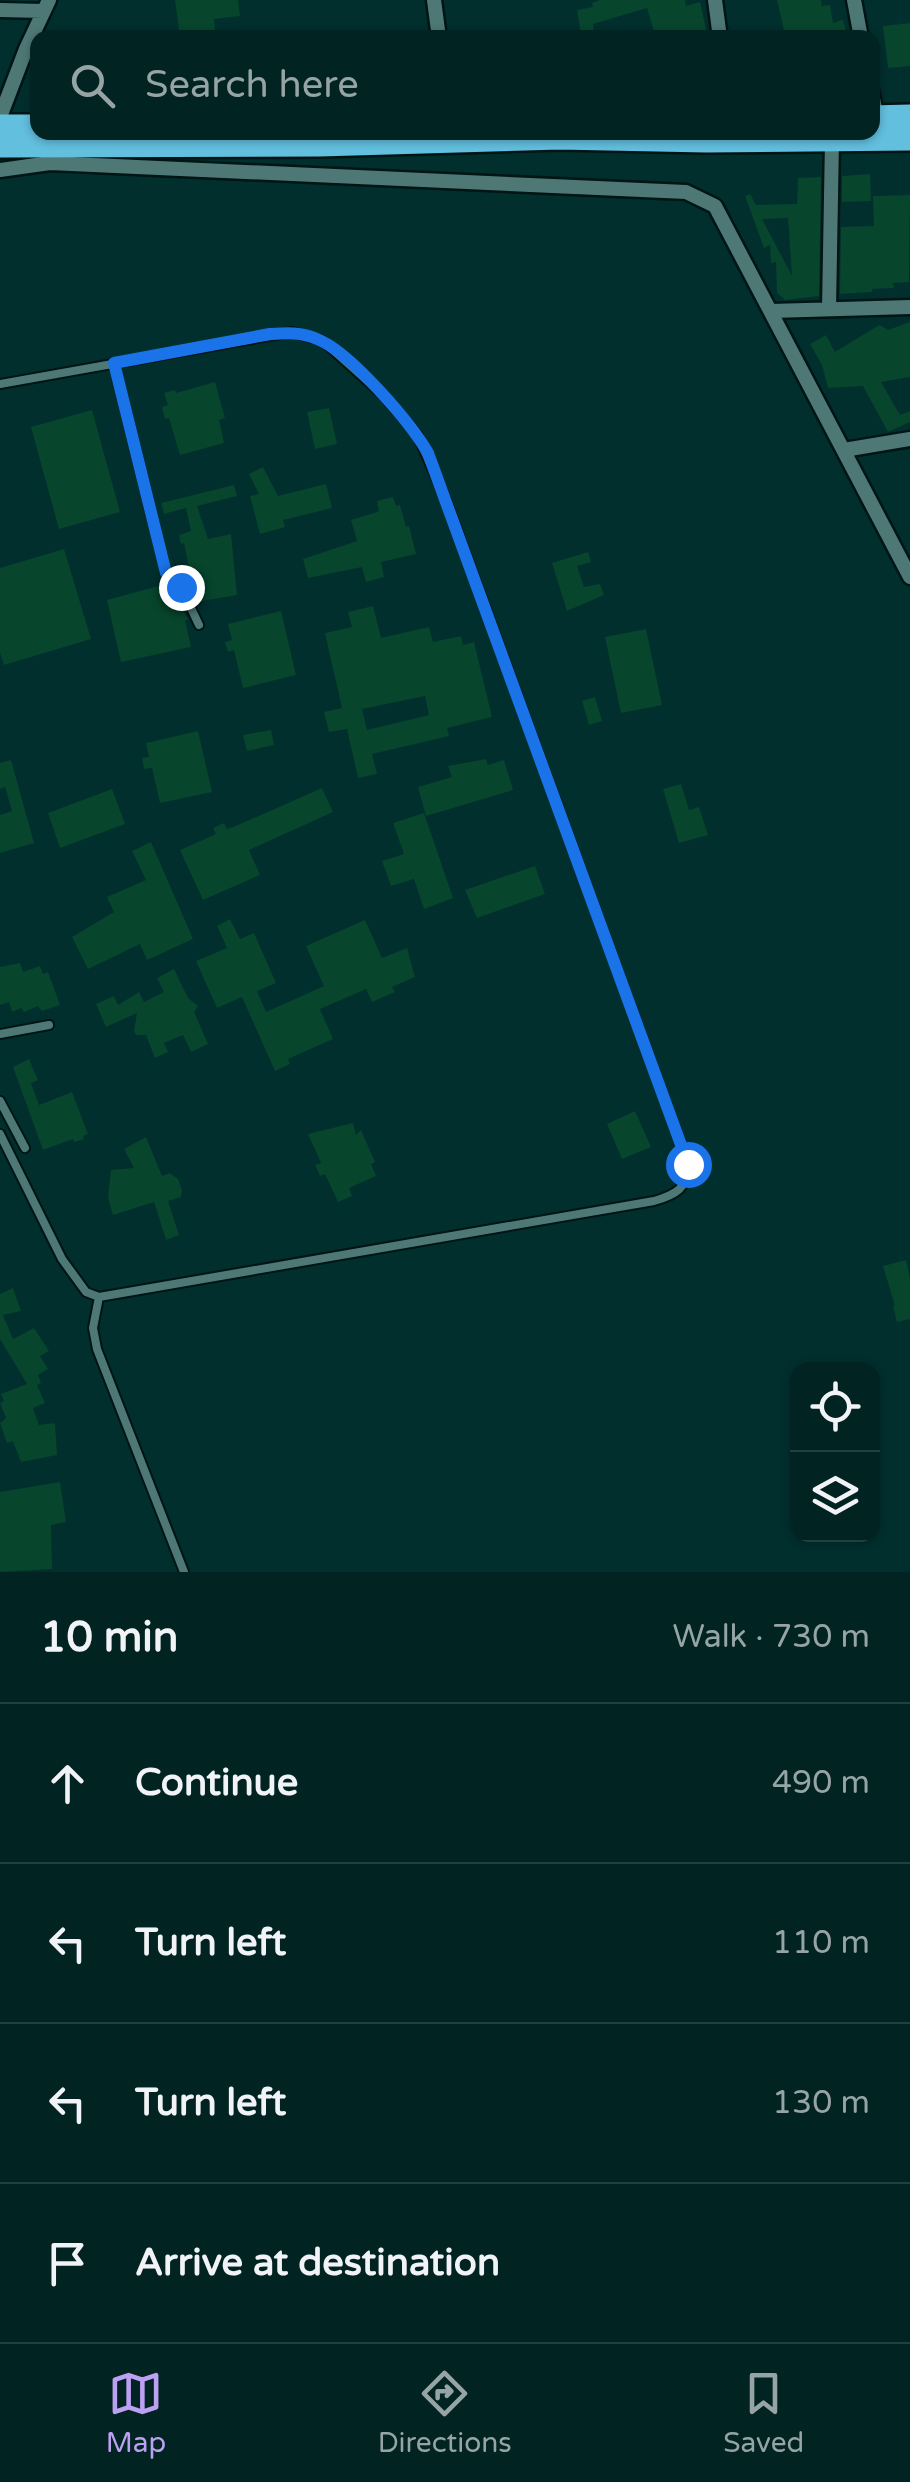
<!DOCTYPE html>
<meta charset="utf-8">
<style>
:root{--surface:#012322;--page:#0b2b2a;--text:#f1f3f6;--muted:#96a4a5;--line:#234040;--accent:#bca0f2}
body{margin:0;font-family:"Varela Round",sans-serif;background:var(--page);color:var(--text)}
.controls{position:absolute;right:30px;bottom:30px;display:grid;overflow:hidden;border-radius:20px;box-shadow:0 2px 8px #0004}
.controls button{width:90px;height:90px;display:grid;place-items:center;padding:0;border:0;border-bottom:2px solid var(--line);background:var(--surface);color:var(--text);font:50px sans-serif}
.stop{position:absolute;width:30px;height:30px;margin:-22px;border:8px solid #1a73e8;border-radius:50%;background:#fff}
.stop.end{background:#1a73e8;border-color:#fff;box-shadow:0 2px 10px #0008}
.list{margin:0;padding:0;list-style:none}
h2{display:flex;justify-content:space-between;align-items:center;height:130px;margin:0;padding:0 40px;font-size:42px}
h2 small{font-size:32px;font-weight:400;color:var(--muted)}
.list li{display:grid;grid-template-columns:65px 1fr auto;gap:30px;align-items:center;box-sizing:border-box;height:160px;padding:0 40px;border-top:2px solid var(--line)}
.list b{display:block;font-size:38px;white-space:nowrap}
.list em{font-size:32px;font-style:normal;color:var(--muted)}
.icon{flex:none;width:55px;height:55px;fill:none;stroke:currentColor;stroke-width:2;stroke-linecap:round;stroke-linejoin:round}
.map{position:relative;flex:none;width:910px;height:1572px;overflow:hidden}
.search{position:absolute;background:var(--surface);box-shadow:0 2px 8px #0004;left:30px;right:30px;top:30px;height:110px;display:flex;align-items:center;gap:25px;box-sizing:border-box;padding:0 35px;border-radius:20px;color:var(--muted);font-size:38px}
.sheet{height:770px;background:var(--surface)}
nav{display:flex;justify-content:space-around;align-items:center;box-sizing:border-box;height:140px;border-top:2px solid var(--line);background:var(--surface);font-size:28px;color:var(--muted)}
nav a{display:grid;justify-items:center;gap:5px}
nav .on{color:var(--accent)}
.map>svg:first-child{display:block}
.building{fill:#07452d;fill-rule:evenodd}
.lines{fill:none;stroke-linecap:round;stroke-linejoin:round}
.lane-casing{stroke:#011514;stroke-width:12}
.street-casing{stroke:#011514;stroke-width:19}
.highway-casing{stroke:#011514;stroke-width:30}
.lane{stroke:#4e7876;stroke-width:8}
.street{stroke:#4e7876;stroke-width:14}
.highway{stroke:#62bfde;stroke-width:25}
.route{stroke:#1a73e8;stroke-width:12}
</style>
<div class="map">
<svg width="910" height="1572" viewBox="0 0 910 1572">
<rect width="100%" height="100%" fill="#012f2e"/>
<path class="building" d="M175,0H238L240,16L214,19L216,38H180Z
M600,0H685L686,6L700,2L708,38L679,35L656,38L647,8L593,24L594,31L581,34L577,10L593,7L592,3Z
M777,0H821L822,6L830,5L833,23L843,20L847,35L812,38L810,30L785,35Z
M910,23V66L888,68L883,26Z
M870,174L871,201L842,202V176Z
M821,177L819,296L785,300L777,293L776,262L771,263L770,245L764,248L745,196L750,194L756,205L797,204L798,178ZM788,218L792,276L762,219Z
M910,195L909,282L893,283L894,288L872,289V292L840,294L841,227L874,226L873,196Z
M910,322V377L881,382L900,415L910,411V422L888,432L863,386L828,388L822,365L810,344L826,335L835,352L874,328L880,325L888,330Z
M215,382L225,418L219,420L224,443L180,455L169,418L165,419L162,407L168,405L164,393L175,390L176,393Z
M329,408L337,444L315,449L307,412Z
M92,410L120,512L59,529L31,427Z
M263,467L278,496L326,484L332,508L283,520L285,527L260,534L250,496L259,494L249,474Z
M234,485L237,496L197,506L208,539L231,534L237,595L196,602L190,588L193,587L184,543L181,544L179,535L191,531L186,508L164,514L161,503Z
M393,497L396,506L400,505L406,527L409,526L416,554L381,562L384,577L366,582L362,567L308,578L303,559L357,541L351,520L374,513L379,511L377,501Z
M64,549L91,639L4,665L0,653V568Z
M588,552L591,562L577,566L584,587L600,584L604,595L567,611L552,563Z
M162,585L164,593L175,592L188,620H185L191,647L121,662L107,600Z
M373,606L381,638L429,627L433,642L461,636L463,645L474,642L492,717L447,728L449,736L372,754L377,774L358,778L347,729L329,732L324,712L342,708L325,633L352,627L348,612ZM425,696L429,715L367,730L362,709Z
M281,611L296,675L243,688L234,650L228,652L225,642L232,640L228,624Z
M646,629L662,705L621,713L605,637Z
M595,697L602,721L589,725L582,701Z
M271,730L274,745L247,751L243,735Z
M198,731L212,792L160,803L152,768L144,769L142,758L149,757L146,743Z
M486,759L488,765L504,760L513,790L426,816L418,787L452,777L448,766Z
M11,760L34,843L0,853V815L12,811L5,787L0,789V763Z
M681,784L689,810L699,807L708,835L679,843L663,789Z
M322,788L333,812L249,850L260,875L203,900L180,850L216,834L213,828L224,823L227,829L238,825Z
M112,789L125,824L60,848L48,813Z
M424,813L453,898L424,909L414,879L391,886L382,861L404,854L393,823Z
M151,842L193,939L147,960L140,944L88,969L72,937L114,912L107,897L146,880L132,851Z
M535,866L545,894L477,918L465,890Z
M230,919L240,939L254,933L276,983L257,991L266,1012L324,986L306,946L365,920L382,958L407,948L415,977L392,987L395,992L372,1002L366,989L320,1009L333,1039L288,1059L290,1064L275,1071L242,997L217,1008L196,961L227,948L217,926Z
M20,963L23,972L40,966L43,974L48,972L60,1005L42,1011L38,1006L24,1012L21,1008L12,1012L9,1002L0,1005V967Z
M174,969L188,998L198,1006L194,1012L208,1044L191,1052L183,1035L164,1043L168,1052L155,1058L146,1035H136L134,1031L137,1013L106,1027L96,1004L114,996L118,1005L139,992L144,1002L164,992L157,978Z
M29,1059L38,1080L31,1083L39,1105L72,1092L88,1134L83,1136L84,1139L74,1142L73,1139L43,1150L13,1067Z
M635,1111L651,1147L622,1159L607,1124Z
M353,1123L356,1135L361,1130L375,1162L371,1164L376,1176L349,1188L352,1196L338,1202L325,1174L320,1176L315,1165L321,1163L308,1134Z
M146,1137L162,1176L170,1173L178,1179L182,1190L181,1197L168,1201L179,1235L166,1240L154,1202L113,1215L108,1198L111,1170L134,1168L124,1149Z
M906,1260L910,1279V1319L897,1322L893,1306H895L883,1266Z
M13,1288L21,1311L3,1315L13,1339L34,1328L49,1351L40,1356L48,1369L38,1375L41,1383L37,1385L45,1403L33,1408L39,1425L55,1423L57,1455L21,1462L13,1441L7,1443L0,1423L6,1418L0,1403L4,1401L1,1394L27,1384L0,1339V1294Z
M60,1482L66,1522L51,1525L52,1569L0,1572V1492Z"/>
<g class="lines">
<g class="lane-casing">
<path id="lane" d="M114,363L166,573L181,587L199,625
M0,384L292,332L323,341L382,394L417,434L446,500L688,1164C689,1188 675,1195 654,1201L99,1297L86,1292L62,1259L0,1134
M0,1034L49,1025
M0,1101L25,1148
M99,1297L93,1328L97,1349L184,1572"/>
</g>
<g class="street-casing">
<path id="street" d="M434,0L439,38
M715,0L720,38
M854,0L861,38
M0,10L43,11
M872,94L877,118
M0,117L26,49L49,0
M0,170L50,163L686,192L715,206L910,577
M829,309L832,140
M771,311L910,307
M844,450L910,439"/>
</g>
<g class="highway-casing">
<path id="highway" d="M872,118L910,117
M0,127H38
M0,145L319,144L559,137L706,140L910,138"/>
</g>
<use href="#lane" class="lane"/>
<use href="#street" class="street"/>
<use href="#highway" class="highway"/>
</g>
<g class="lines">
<path class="route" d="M181,587L166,573L114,363L270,334C287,333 301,332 317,339C349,351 411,423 428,453L688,1164"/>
</g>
</svg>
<div class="controls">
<button><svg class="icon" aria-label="locate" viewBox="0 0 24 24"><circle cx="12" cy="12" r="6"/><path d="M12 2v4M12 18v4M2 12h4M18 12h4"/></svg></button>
<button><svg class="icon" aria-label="layers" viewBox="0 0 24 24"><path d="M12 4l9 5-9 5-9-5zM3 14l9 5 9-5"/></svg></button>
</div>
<div class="stop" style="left:688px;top:1164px"></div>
<div class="stop end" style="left:181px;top:587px"></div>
<div class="search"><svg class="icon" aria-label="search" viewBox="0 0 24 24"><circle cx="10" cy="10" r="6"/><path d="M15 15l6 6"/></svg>Search here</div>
</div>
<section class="sheet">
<h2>10 min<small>Walk · 730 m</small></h2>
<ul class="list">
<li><svg class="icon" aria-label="ahead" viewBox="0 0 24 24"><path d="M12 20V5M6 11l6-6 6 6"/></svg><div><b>Continue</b></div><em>490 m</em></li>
<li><svg class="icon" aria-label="left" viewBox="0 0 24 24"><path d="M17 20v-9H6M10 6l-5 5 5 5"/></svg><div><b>Turn left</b></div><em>110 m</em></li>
<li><svg class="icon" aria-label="left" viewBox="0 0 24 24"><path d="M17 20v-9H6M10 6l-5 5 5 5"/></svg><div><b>Turn left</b></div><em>130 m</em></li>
<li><svg class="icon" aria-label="arrive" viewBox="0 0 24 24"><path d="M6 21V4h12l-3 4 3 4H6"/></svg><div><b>Arrive at destination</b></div></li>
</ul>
</section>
<nav>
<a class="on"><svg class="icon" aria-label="map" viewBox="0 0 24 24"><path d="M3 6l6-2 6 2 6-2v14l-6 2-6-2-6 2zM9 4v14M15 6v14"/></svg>Map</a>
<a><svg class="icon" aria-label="directions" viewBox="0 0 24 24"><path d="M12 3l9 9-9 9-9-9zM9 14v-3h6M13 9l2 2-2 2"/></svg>Directions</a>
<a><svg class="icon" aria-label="saved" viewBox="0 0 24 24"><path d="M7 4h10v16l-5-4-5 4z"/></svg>Saved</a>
</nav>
